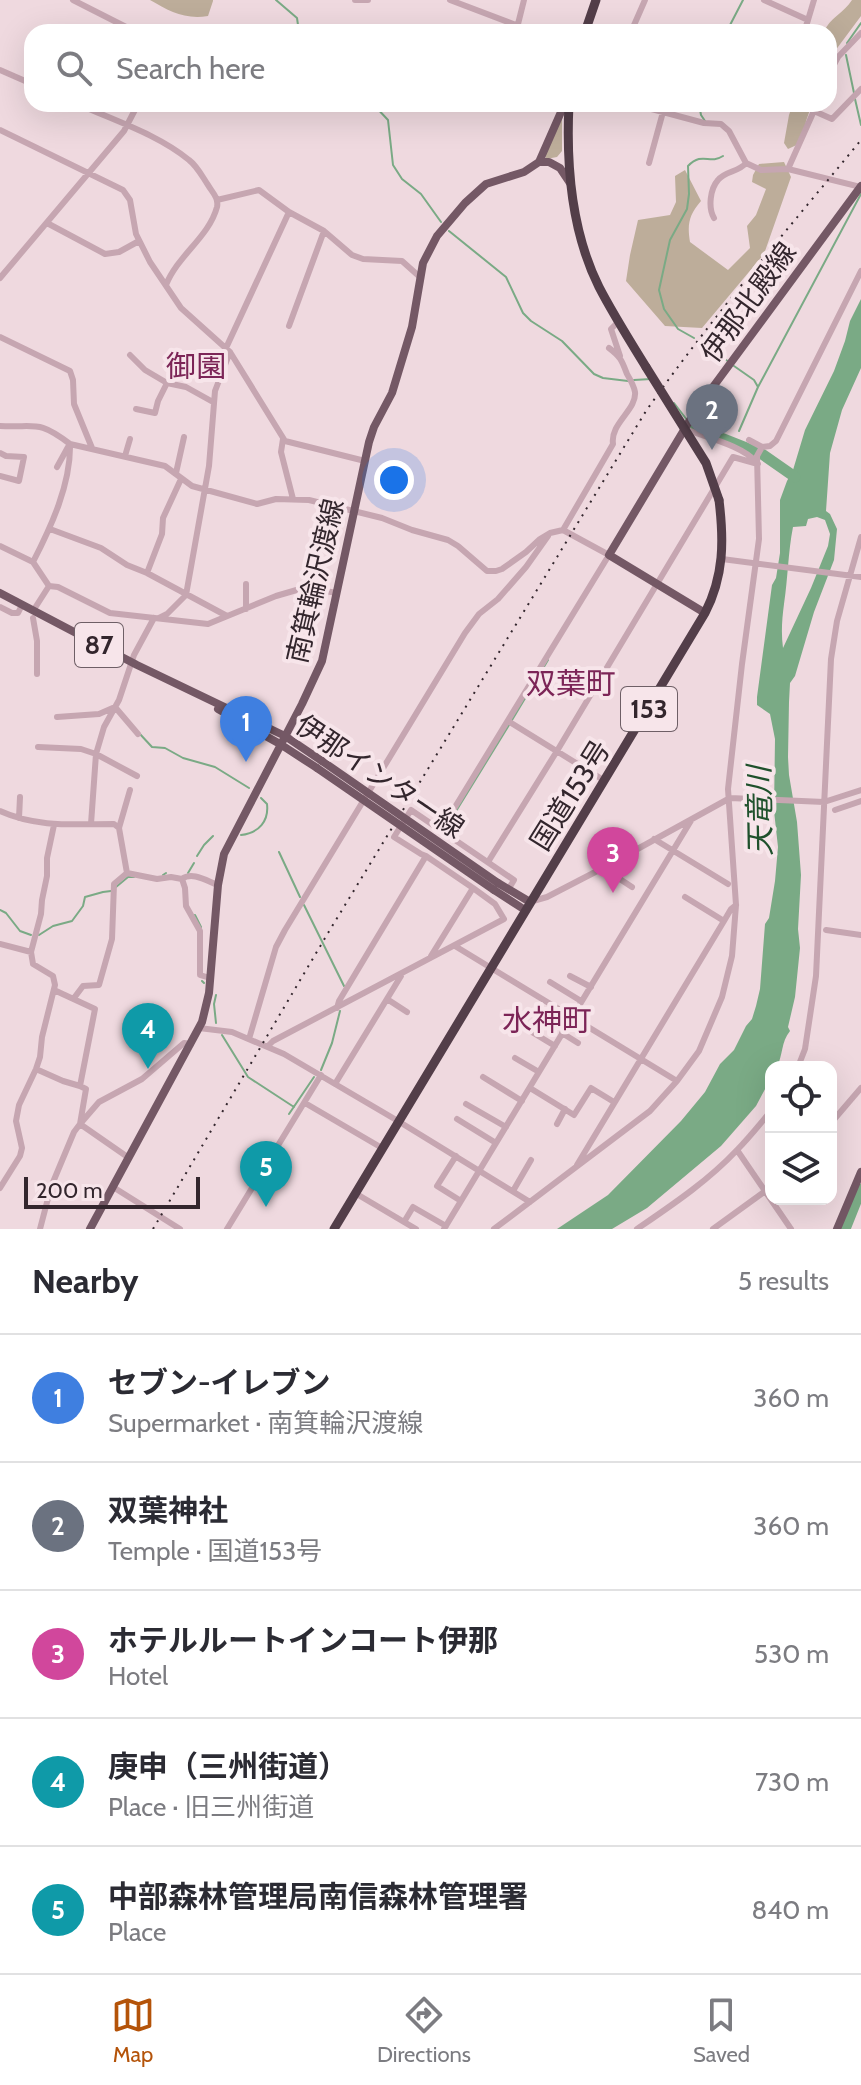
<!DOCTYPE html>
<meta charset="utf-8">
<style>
:root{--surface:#fff;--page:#f7f7f7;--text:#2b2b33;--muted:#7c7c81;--line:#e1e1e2;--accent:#b45309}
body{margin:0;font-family:Cabin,"Noto Sans JP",sans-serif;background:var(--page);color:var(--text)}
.controls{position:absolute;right:24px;bottom:24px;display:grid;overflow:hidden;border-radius:16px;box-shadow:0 8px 32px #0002}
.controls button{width:72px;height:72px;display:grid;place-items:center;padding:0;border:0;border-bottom:2px solid var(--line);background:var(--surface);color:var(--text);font:40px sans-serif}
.scale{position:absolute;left:24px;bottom:20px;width:176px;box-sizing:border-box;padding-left:8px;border:4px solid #33262d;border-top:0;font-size:22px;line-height:28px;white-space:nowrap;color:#33262d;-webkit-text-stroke:6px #f7e5ea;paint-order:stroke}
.you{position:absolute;left:394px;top:480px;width:28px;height:28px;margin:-20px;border:6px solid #fff;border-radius:50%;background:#1a73e8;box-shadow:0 0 0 12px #1a73e833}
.badge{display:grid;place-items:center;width:52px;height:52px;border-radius:50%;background:var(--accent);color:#fff;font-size:26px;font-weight:700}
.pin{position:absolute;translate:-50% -66px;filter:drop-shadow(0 2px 4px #0008)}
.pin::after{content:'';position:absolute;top:42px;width:28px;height:24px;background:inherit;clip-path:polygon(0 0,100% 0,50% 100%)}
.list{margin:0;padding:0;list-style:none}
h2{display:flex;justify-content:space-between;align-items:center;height:104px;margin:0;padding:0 32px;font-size:34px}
h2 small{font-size:26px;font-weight:400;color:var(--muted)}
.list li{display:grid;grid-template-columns:52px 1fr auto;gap:24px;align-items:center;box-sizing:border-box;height:128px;padding:0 32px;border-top:2px solid var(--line)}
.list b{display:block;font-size:30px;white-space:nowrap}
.list p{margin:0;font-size:26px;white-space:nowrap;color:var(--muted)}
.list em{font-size:26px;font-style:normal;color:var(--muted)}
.icon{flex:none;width:44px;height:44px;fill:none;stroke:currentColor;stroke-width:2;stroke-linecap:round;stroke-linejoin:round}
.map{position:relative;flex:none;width:861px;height:1229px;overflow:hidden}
.search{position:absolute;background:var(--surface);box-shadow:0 8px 32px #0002;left:24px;right:24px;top:24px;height:88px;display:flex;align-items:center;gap:20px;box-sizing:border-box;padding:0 28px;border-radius:24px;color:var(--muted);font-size:30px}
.sheet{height:744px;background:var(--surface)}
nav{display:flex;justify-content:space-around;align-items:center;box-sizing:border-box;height:112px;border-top:2px solid var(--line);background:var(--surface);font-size:22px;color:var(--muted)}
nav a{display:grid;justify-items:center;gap:4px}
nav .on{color:var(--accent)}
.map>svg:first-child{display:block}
.green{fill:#bdad9a}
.water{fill:#7aaa85;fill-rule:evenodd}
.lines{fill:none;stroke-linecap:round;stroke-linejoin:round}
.stream{stroke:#7aaa85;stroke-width:2}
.river{stroke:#7aaa85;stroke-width:11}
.minor{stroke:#c6a6b1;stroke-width:6}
.major{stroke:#745865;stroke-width:8}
.highway{stroke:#533e49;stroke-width:9}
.rail{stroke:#33262d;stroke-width:2;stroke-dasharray:2 6;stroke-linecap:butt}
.major-bridge{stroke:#745865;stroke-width:8}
.highway-bridge{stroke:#533e49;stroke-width:9}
.labels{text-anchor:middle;stroke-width:8;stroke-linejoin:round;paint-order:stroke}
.shield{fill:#f7e5ea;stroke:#6e5f66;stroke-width:2}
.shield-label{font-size:26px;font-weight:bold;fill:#33262d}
.street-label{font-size:28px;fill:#33262d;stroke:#f7e5ea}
.neighbourhood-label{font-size:30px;fill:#7c2557;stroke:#f7e5ea}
.water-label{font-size:30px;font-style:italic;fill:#1f512c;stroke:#f7e5ea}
</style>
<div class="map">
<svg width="861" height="1229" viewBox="0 0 861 1229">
<rect width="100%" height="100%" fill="#efd9df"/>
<path class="green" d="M150,0H213V1L208,16C185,20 169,11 150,0Z
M852,0H861V16L835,51L829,63V32H824C829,18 844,13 852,0Z
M793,104H812L806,121L803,142L788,149L784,143L789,115Z
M562,116V151L557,157L546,159L545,156Z
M784,162L791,177L764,254L702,328L665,326L626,281L630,255L638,220L670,215L676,202L675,176L685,170L701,201C689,215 687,224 690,242L728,270L750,248L747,226L756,215L766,189L752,182L753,175L759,164Z"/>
<path class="water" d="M861,299V368L842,410L830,453L826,511L830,514L837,529L834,560L814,612L795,676L790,683L789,702L788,757L789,775L797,822L801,875L798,929L800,948L795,997L788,1027L790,1031C781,1042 783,1055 777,1067H771V1078L756,1106L721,1146L647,1208L612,1229H557L608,1195L681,1121L705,1092L720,1064L734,1050L746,1026L752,1019L756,1006L760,989L765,924L769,918L775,881L778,847L774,811L775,739L770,714L757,705V697L772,585L776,578L780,553V500L787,481L793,470L805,430L834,371L845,341L850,321ZM817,517L825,520L830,534L828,546L811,588L783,648C781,633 782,619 784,604C788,578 788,552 793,527L806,526L808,519Z"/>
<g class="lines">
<path class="stream" d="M276,0L297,18L299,32
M724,32L729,27L743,0
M847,43L861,23
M846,55L854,93
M855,99L861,125
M373,104L388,120L393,165L402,179L421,194L441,222
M699,104L701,115L705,121
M449,231L506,277L523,313L531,321L562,341L594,374L603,378L628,381
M694,338L678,329L664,309L659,290L670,240L687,209L689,194L688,166C703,151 709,165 723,156
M701,342L729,362
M734,366L754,380L758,387L739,431
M634,380L651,379
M758,387L861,194
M674,403L687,420
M735,442L736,440
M512,720L548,660
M139,733L152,747L165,748L183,758L215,767L249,788
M453,816L509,725
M241,835C259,833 269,821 267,804L261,798
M279,852L300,897
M197,856L204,845L213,836
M188,873L194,863
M163,875L166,873
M116,887L128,877H134
M304,905L344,986
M0,910L6,913L20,931L31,935
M195,915L201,927
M39,935L53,926L72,921L83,906L85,897L103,892L111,891
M202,981L204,983
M216,995L214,1004L216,1023
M222,1035L248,1077L294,1107
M321,1070L332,1043L340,1011
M289,1114L314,1077"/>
<path class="river" d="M691,426L762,454L795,477
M845,1229L861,1189"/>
<path class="minor" d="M73,0L136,32
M355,0H368
M450,0L516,25
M764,0L808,20L814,0
M516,32L524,0
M631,32L645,0
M804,32L808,20
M0,70L32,84
M829,74L838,57L861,33
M78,104C115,121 157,134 189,160C197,166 202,176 208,185C212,192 219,198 217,207C209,237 178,255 166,285
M617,104L622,107L640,106L663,112L704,123L721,124L729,131L746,163L761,170L788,169L861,187
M814,111L832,119L861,89
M0,130L123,190L130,200L136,234L150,262L181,308L230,352L285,441L365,461
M649,163L663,112
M788,169L817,104
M217,200L259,190L289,212L324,231L352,255L363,259L402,261L421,278
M714,218C708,208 710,189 718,180C725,171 739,172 746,163
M47,223L105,254L119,252L139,241
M0,278L124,131L138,104
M618,322L611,329L620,356
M289,326L324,231
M0,337L70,371L73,380L74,404L92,448
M226,348L289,212
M130,355L145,370L167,383L186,387L213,402
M136,409L155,413L158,401L167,383
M0,426C36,428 37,419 70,444L165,466L192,486L257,504L276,499L309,500L382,518L412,530L448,540L458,546L487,571H496L502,569L526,552L540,539L550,533L563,530L609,555L441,830
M685,429C705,437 744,446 757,463
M283,439L281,452L293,499
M749,440L762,447
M70,444C71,484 51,527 33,562L49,586L58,587L110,613L208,624L276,596L300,589H313L337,593
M0,453L6,456L24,457L19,481L0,476
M125,456L130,439
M57,467L68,447
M176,473L184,437
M50,529L101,548L127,565L147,573L227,616
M563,530L613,444C610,423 637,410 635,392C634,386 630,379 627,374C622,361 621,357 609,348
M0,546L33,562
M722,559L861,577
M147,573L162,534L163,518L181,479
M246,584V609
M0,607L12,613H18L22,605
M33,611L49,586
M33,618L37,641V674
M159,618L167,614L186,595L209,466L215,391L230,352
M57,717L99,714L115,707L138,734
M508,721L605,781
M38,747L81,749L96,754L137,776
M835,810L861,801
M0,811C37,828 75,824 114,824L119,828L127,873
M19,818L20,797
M91,824L96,754L104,727L119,700L134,655L154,618
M119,828L130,790
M654,839L728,884
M426,856L473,888L431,956
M488,862L557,751L733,457L758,464
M603,868L632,887
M127,873L157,879L171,877L182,879C192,871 207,881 218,885
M182,879L185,888L186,906L200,931V975L210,978
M685,897L724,921
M533,901L547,897L603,868L730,798L824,802L861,790
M826,930L861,935
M0,944L31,952
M455,946L677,1081
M570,976L591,987
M550,982L581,1001
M74,998L83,986L99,985L112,939L114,884L127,873
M387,999L407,1012
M337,1008L339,1001L426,856L421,854L394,837L411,810L514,880L508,890
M517,1023L555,1046
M199,1028L232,1032L284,1054L398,1121L530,1202
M562,1033L578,1043
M249,1039L276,947L285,930L465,633L479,614L498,599L526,567L548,536
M268,1046L273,1041L504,919L495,904L473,888
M515,1058L539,1072
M798,1067L805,1049L816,976L831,659L837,621L861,537
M36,1069L63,1081L80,1086L95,1009L54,990
M483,1077L522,1101
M335,1084L401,976
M80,1086L86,1089L80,1124L129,1158
M530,1088L574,1115L591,1088L614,1102
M305,1103L382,1148
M466,1104L506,1127
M457,1119L496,1143
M831,1123L861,1088
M557,1124L565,1109
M737,1150L791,1229
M456,1156L437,1186L461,1201
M577,1165L724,921L731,909L736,905
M113,1187L180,1229
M0,1188L20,1156L22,1148L16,1121L19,1105L36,1069L40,1057L42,1037L55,985L53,976L33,964L31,952L41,914L42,900L47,876V858L54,825
M513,1191L531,1160
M355,1193L416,1229
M404,1222L413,1207L446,1226
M40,1229L51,1187L74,1132L80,1124L99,1102L142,1079L184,1043L191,1044
M227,1229L321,1075
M444,1229L692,819
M494,1229L650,1111L677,1081L699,1051L722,997L732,956L736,905L728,789L742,664L759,539L757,456L762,447L770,446L776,441L861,271
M637,1229C672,1205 708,1181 737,1150C749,1138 760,1124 771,1111
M713,1229L771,1187"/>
<path class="major" d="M539,162L561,112L567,104
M0,593L137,665L285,736L322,761
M705,613L609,555L696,410L861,186
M218,709L280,744L317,768
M498,883L530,902
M494,890L525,910
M90,1229L202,1022L209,993L218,885L224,854L302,704L322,661L369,442L374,427L392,393L412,327L423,263L437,236L465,203L486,184L524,172L539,162H549L560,168L570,183
M837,1229L861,1172"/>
<path class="highway" d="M585,32L596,0
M569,104C566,165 571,231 599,287C613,314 630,341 646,367
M334,1229L705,613C724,576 724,541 719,500"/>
<path class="rail" d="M153,1229L328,933L646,411C712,317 788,229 861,140"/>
<path class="major-bridge" d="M322,761L498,883
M317,768L494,890"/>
<path class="highway-bridge" d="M646,367L706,463L719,500"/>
</g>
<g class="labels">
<g class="shield">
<rect x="75" y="623" width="48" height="44" rx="6"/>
<rect x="621" y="687" width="56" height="44" rx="6"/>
</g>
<g class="shield-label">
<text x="99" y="654">87</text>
<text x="649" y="718">153</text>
</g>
<g class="street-label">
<text transform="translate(748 302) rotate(-54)" y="10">伊那北殿線</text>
<text transform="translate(315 581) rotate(-77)" y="10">南箕輪沢渡線</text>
<text transform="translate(380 776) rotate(34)" y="10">伊那インター線</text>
<text transform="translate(570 795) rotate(-58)" y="10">国道153号</text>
</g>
<g class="neighbourhood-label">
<text x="196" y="377">御園</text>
<text x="571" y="694">双葉町</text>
<text x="547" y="1031">水神町</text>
</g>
<g class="water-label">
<text transform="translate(760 811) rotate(-91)" y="10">天竜川</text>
</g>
</g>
</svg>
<div class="controls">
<button><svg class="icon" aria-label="locate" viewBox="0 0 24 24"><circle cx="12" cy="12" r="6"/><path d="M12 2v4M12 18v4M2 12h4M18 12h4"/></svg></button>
<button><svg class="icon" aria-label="layers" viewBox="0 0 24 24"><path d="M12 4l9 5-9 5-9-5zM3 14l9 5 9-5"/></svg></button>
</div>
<div class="scale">200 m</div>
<div class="you"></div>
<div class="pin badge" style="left:246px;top:762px;background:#3f7fe0">1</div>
<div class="pin badge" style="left:712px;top:450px;background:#6b7280">2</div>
<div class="pin badge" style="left:613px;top:893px;background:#d1479c">3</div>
<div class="pin badge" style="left:148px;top:1069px;background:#0f9aa8">4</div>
<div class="pin badge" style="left:266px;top:1207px;background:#0f9aa8">5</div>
<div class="search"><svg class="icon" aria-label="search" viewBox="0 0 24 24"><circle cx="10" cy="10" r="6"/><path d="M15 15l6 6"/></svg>Search here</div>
</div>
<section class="sheet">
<h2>Nearby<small>5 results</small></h2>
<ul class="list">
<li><span class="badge" style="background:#3f7fe0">1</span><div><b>セブン-イレブン</b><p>Supermarket · 南箕輪沢渡線</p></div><em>360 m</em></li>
<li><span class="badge" style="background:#6b7280">2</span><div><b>双葉神社</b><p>Temple · 国道153号</p></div><em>360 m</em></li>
<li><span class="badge" style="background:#d1479c">3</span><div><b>ホテルルートインコート伊那</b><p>Hotel</p></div><em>530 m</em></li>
<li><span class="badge" style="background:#0f9aa8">4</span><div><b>庚申（三州街道）</b><p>Place · 旧三州街道</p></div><em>730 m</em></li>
<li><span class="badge" style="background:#0f9aa8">5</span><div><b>中部森林管理局南信森林管理署</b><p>Place</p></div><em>840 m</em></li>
</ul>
</section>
<nav>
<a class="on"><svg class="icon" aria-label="map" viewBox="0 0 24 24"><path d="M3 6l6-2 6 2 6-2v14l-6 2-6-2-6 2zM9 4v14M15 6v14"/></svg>Map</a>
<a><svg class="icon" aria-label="directions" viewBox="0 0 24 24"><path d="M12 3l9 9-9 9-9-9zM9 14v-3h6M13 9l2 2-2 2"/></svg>Directions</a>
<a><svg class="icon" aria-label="saved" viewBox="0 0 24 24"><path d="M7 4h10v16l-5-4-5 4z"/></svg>Saved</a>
</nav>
